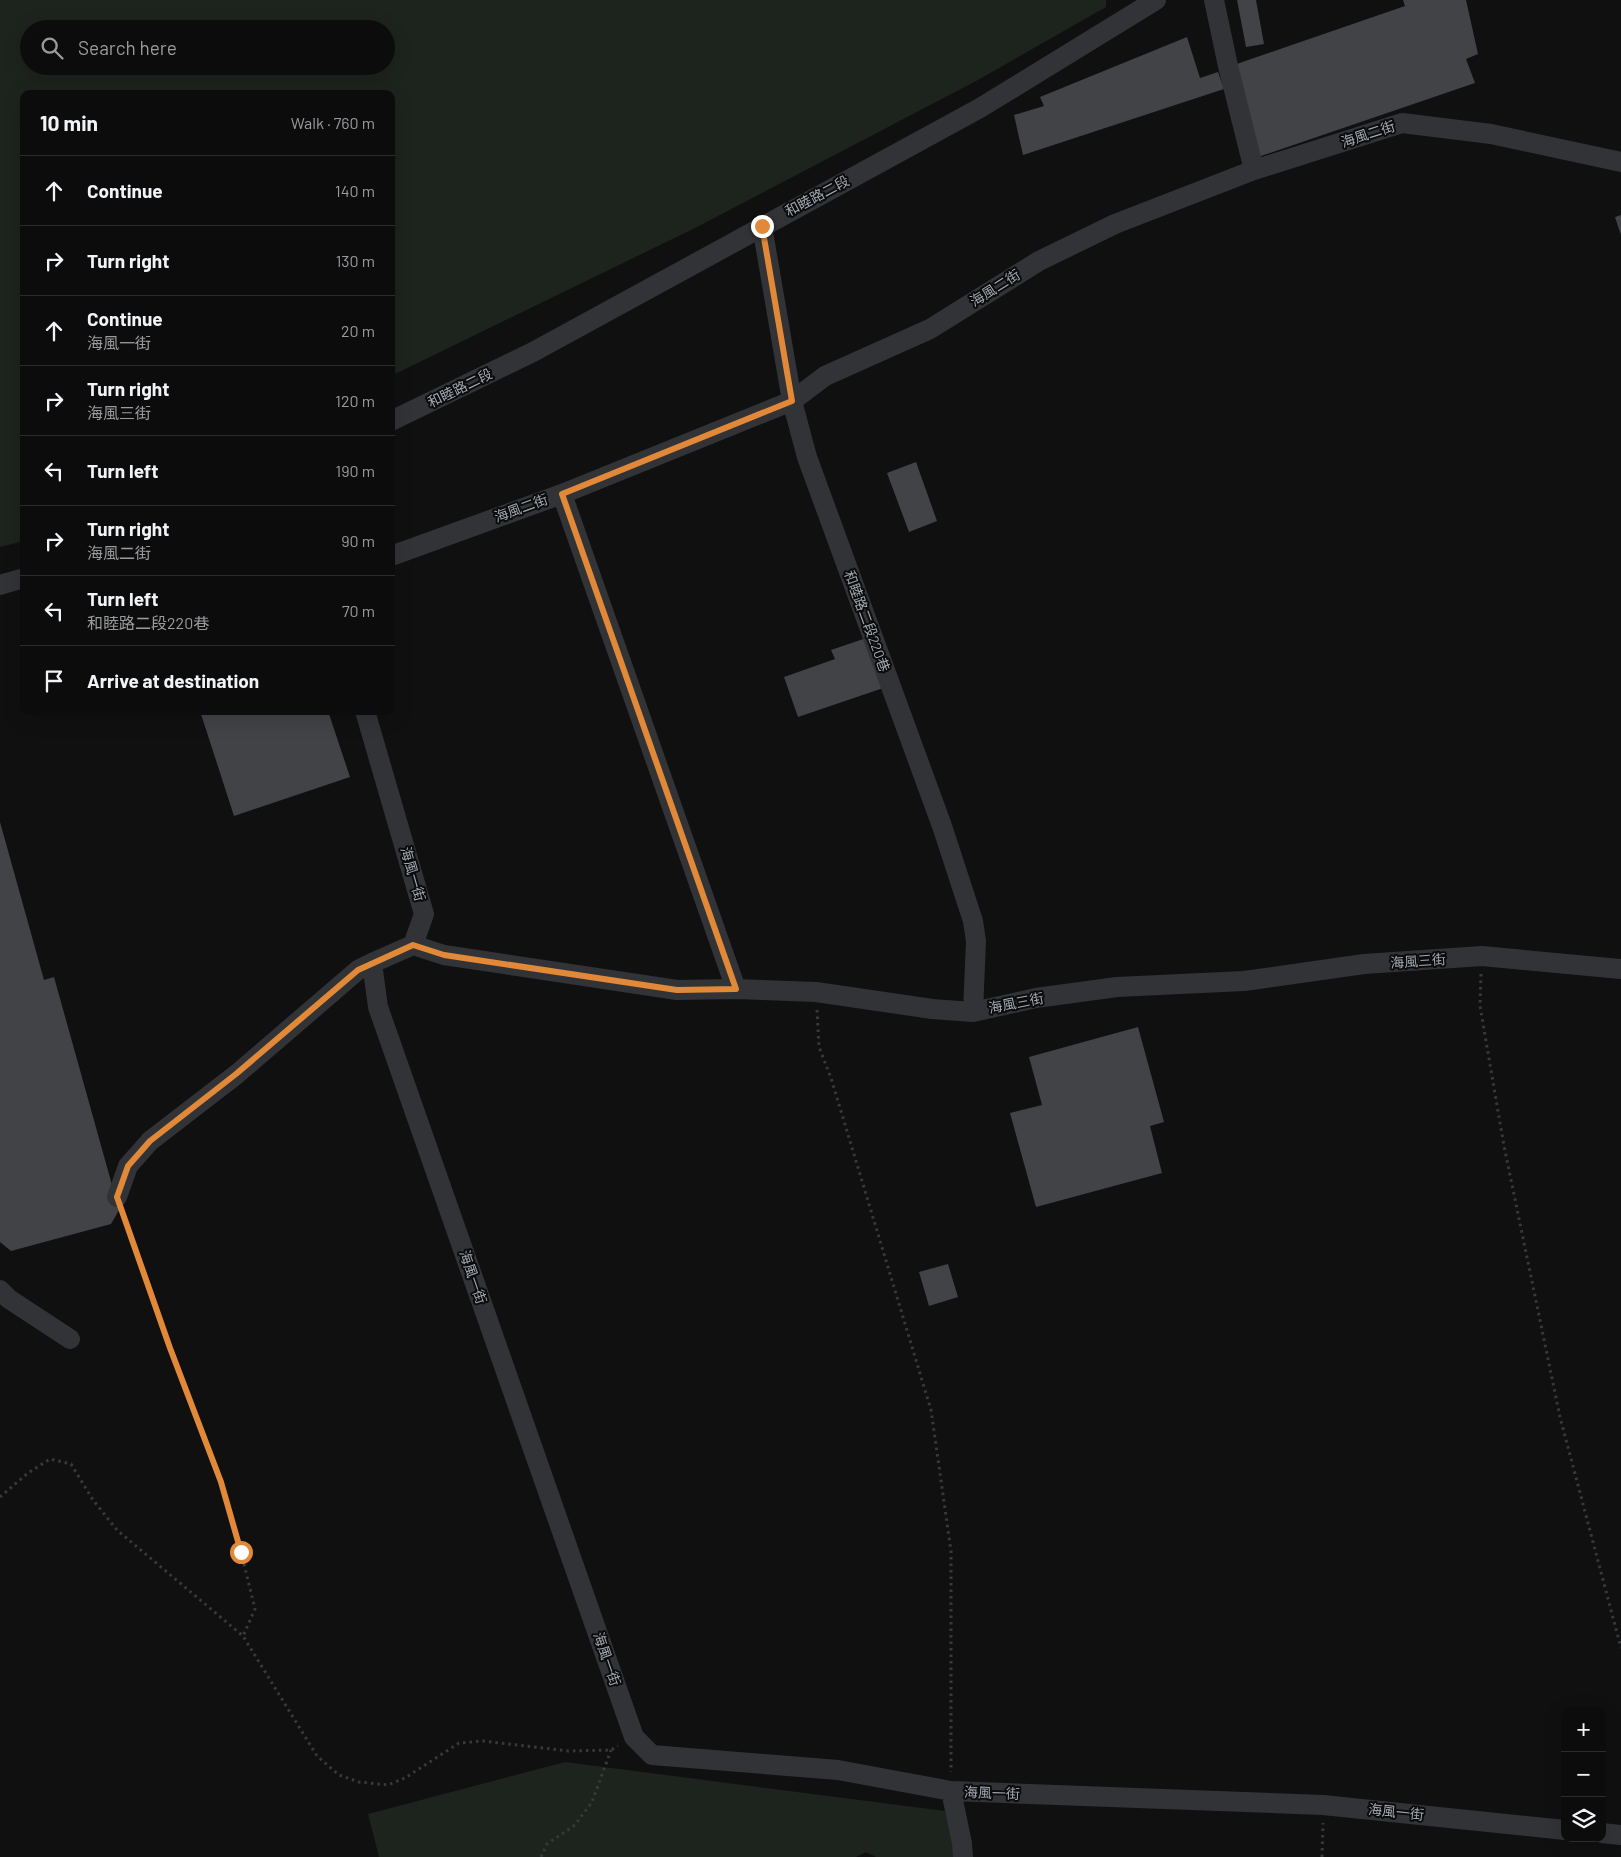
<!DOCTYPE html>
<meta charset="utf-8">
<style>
:root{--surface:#0c0c0d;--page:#151516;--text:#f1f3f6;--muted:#9a9b9d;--line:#2c2c2e}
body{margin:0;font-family:Barlow,"Noto Sans TC",sans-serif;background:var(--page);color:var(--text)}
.controls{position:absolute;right:15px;bottom:15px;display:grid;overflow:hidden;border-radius:10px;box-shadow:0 5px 20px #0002}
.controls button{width:45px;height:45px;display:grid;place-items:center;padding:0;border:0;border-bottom:1px solid var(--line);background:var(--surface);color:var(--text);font:25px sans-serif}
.stop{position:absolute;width:15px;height:15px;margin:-11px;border:4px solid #e18938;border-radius:50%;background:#fff}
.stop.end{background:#e18938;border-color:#fff;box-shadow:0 1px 5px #0008}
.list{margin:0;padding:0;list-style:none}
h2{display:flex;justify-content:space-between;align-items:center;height:65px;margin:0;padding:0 20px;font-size:21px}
h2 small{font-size:16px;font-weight:400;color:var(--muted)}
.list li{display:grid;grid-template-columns:32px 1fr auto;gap:15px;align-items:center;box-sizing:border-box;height:70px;padding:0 20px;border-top:1px solid var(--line)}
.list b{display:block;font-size:19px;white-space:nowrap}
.list p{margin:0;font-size:16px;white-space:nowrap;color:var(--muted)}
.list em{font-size:16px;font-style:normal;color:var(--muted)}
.icon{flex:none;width:28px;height:28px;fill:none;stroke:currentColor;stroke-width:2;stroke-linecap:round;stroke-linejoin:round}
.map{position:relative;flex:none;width:1621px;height:1857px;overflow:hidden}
.search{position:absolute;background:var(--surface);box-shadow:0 5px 20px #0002;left:20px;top:20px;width:375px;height:55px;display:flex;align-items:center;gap:12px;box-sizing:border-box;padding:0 18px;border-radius:28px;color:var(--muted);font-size:19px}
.panel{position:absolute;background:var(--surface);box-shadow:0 5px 20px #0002;left:20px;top:90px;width:375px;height:625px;border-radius:10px}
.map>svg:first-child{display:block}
.green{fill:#1d231d;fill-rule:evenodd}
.building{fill:#414347}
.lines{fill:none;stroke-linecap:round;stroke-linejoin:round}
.path{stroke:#373a3c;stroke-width:3;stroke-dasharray:2.5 4;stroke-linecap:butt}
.minor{stroke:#313336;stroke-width:20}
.route{stroke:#e18938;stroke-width:6}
.labels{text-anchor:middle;stroke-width:4;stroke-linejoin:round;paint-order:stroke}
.street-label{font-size:14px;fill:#a2a9b1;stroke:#0b0b0c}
</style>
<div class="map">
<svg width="1621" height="1857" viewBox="0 0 1621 1857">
<rect width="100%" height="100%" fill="#101011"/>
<path class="green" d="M0,0H1106V7L978,80L695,228L391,376V94H24V541L0,547ZM29,29H386V66H29Z
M565,1762L945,1811L961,1857H876L866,1852L856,1857H379L368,1814Z"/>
<path class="building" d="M1237,0H1256L1264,44L1246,47Z
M1403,0H1466L1478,54L1466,59L1475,83L1258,157L1228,67L1405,6Z
M1187,37L1200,78L1218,72L1224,89L1023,155L1014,115L1044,106L1040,97Z
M1621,215V235L1615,217Z
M916,462L937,521L909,532L887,473Z
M878,634L895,684L798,717L784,677L835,659L831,650Z
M200,711H328L350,777L234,816Z
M0,822L44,980L54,977L119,1210L111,1224L11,1251L0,1242Z
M1138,1027L1164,1122L1150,1126L1162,1173L1036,1207L1010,1113L1042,1105L1029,1057Z
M948,1264L958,1297L929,1306L919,1272Z"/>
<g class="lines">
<path class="path" d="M1481,974L1480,1006L1504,1146L1560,1417L1621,1648
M817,1010L819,1047L831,1078L931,1410L951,1551V1772
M123,1214L170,1348L221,1482L241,1552L255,1609L243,1636
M0,1497L28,1473L50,1459L71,1464L93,1500L117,1530L243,1636L317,1756L339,1775L359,1782L388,1785L405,1778L459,1743L483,1741L568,1751L611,1750L618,1746
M541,1857L547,1844L575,1825L592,1802L611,1750
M1322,1857L1323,1823"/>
<path class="minor" d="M1214,0L1228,66L1254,170
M762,226L792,401L807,457L942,826L973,921L976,941L973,1012
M391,421L533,352L980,108L1156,0
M562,494L736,989
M391,556L562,494L792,401L825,376L930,329L1039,261L1115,224L1254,170L1402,123L1491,134L1621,162
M0,585L24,578
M365,711L424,914L413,945L372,963L378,1007L634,1737L652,1755L838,1770L951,1791L1323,1805L1565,1830
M413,945L444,955L677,990L736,989L816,992L932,1009L973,1012L1036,998L1117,987L1244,981L1364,964L1482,956L1621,969
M117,1197L128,1166L150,1141L237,1074L358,970L372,963
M0,1290L9,1299L70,1339
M951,1791L962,1843L963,1857
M1602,1833L1621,1835"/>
</g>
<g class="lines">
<path class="route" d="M241,1552L221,1482L170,1348L117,1197L128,1166L150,1141L236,1074L358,970L413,945L444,955L677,990L736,989L562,494L792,401L762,226"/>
</g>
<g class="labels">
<g class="street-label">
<text transform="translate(1368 134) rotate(-18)" y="5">海風二街</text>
<text transform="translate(817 196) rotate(-28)" y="5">和睦路二段</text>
<text transform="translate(995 288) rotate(-32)" y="5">海風二街</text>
<text transform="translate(460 388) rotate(-26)" y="5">和睦路二段</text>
<text transform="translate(521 508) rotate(-20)" y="5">海風二街</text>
<text transform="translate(867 621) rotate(70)" y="5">和睦路二段220巷</text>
<text transform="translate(413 874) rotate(74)" y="5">海風一街</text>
<text transform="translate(1418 961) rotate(-4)" y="5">海風三街</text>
<text transform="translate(1016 1003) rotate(-11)" y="5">海風三街</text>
<text transform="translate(473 1277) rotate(71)" y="5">海風一街</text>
<text transform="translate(607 1659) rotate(71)" y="5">海風一街</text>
<text transform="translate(992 1793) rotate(2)" y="5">海風一街</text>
<text transform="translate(1396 1812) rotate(6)" y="5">海風一街</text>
</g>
</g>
</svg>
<div class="controls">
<button>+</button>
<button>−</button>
<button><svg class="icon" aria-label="layers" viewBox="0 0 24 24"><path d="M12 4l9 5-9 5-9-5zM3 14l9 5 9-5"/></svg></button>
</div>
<div class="stop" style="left:241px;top:1552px"></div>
<div class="stop end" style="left:762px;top:226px"></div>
<div class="search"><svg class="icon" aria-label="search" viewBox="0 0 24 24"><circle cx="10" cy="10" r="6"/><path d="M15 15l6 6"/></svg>Search here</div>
<section class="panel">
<h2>10 min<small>Walk · 760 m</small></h2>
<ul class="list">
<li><svg class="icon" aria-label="ahead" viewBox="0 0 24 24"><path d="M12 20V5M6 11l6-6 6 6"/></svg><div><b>Continue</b></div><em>140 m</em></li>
<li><svg class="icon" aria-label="right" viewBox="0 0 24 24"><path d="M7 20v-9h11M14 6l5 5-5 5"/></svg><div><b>Turn right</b></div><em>130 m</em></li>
<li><svg class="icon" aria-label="ahead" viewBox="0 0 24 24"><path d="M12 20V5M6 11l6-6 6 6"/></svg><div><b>Continue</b><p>海風一街</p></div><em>20 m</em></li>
<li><svg class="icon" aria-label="right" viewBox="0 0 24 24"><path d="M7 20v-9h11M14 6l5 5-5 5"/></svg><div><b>Turn right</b><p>海風三街</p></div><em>120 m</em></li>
<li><svg class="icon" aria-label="left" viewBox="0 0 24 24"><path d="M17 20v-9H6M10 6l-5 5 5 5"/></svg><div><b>Turn left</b></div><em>190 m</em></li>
<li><svg class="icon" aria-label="right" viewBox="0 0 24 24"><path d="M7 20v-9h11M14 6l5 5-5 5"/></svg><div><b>Turn right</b><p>海風二街</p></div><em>90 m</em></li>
<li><svg class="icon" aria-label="left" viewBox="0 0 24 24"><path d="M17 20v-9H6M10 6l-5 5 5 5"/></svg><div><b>Turn left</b><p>和睦路二段220巷</p></div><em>70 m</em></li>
<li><svg class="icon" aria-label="arrive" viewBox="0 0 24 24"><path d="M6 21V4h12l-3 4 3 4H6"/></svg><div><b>Arrive at destination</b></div></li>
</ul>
</section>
</div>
